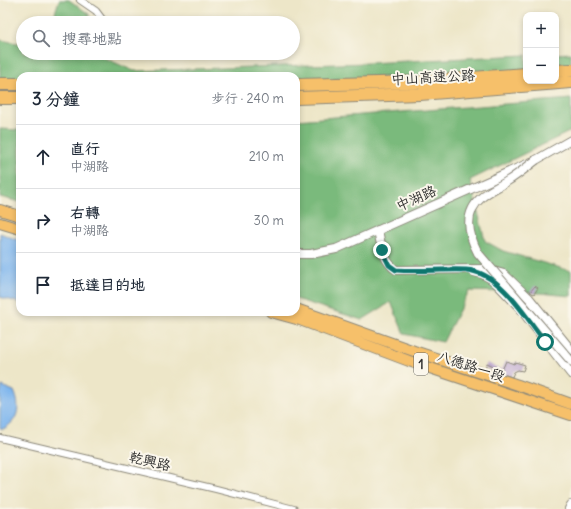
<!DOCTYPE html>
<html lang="zh-TW">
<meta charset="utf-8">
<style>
:root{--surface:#fff;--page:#f6f6f7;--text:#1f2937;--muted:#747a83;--line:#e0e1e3}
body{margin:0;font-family:Delius,"LXGW WenKai TC",sans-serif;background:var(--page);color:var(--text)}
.controls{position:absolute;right:12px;top:12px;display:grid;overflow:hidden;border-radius:8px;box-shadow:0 2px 6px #0003}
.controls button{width:36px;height:36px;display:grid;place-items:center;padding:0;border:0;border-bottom:1px solid var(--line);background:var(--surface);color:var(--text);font:20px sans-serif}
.stop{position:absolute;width:12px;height:12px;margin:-9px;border:3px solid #0f766e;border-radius:50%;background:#fff}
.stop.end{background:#0f766e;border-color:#fff;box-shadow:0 1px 4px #0008}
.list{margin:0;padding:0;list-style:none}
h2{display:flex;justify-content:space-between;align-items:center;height:52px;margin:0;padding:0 16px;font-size:17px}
h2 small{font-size:13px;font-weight:400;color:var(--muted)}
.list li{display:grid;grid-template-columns:26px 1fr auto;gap:12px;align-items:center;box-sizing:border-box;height:64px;padding:0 16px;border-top:1px solid var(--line)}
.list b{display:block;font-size:15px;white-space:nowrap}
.list p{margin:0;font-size:13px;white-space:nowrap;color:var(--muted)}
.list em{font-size:13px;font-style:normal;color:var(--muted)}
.icon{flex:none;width:22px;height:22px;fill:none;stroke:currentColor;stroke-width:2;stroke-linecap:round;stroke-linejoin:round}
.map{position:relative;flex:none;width:571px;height:509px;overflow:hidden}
.search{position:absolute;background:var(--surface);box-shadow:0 2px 6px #0003;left:16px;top:16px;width:284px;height:44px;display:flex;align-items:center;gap:10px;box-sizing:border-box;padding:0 14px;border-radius:22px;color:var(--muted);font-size:15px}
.panel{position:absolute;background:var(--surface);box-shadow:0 2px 6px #0003;left:16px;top:72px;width:284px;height:244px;border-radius:12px}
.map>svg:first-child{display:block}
.forest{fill:#7aba7b;stroke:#527253}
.water{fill:#7eb5ed;stroke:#54708c}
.building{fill:#b49bcb}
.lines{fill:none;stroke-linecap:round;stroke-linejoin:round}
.minor-casing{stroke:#8c887a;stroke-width:8}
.tertiary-casing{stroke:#8c887a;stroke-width:10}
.primary-casing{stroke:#8c887a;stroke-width:12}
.motorway-casing{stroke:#8c887a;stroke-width:14}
.minor{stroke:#fff;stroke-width:6}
.tertiary{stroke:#fff;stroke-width:8}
.primary{stroke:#f6c06b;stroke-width:10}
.motorway{stroke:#f6c06b;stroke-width:12}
.tertiary-bridge-casing{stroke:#8c887a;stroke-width:10;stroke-linecap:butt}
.tertiary-bridge{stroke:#fff;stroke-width:8}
.route{stroke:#0f766e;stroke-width:5}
.labels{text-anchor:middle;stroke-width:4;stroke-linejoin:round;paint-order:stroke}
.shield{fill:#fbf7ec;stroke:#696865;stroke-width:1}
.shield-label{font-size:13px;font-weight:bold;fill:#2b2b2b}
.street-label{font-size:14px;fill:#2b2b2b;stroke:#fbf7ec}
</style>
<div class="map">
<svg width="571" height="509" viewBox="0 0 571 509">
<rect width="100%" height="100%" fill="#fbf7ec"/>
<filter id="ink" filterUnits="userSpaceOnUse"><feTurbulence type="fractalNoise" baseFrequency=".025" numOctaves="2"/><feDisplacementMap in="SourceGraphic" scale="8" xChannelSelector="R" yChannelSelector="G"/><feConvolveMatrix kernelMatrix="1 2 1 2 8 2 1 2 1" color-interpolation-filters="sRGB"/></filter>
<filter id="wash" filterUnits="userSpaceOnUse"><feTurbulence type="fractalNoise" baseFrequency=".012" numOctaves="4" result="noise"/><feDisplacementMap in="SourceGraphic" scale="16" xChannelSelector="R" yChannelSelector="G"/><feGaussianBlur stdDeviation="0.9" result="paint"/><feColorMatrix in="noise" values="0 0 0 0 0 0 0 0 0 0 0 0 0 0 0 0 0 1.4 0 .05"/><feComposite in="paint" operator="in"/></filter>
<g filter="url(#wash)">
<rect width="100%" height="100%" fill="#ede6c8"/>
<path class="forest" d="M59,0H69L89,14V23H52Z
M0,40L23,44V53H93L134,71L368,63L526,55V72L296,81V76H20V79L0,78Z
M571,53V68L556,70V54Z
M571,99V131L470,180L485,241L503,251L571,271V296L539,293L469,291L443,342L404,334L391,302L362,320L296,299V120Z
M0,129L20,130V202L0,197Z"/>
<path class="water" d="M0,233L20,241V303L0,297Z
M2,386L14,391C21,406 19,421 3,429L0,428V394Z"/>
<g id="blocks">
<path class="building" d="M535,286L538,288L534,294L530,292Z
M506,361L514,364L515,362L525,365L523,371L518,370L514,372L512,377L485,368L487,363L502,370Z"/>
</g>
</g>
<g filter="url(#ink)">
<use href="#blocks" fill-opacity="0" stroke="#8c887a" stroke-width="1"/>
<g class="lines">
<g class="minor-casing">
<path id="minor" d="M80,0L96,11L105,23
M0,438L216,489L294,509"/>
</g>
<g class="tertiary-casing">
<path id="tertiary" d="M378,230C381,245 383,261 396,270L486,269L504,274L529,298L571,350
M296,254H311L336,249L536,160L571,140
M474,272L482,274L491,279L498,285L519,307L571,374
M569,509L571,505"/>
</g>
<g class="primary-casing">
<path id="primary" d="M0,210L20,216
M0,223L20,229
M296,309L414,351L518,385L571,404
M271,312L300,320L409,361L571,415"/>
</g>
<g class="motorway-casing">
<path id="motorway" d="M556,71L571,70
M0,84H20
M296,85L419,82L526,74
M0,98H20
M296,98L420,94L571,82"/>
</g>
<use href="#minor" class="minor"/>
<use href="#tertiary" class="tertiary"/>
<use href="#primary" class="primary"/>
<use href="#motorway" class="motorway"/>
<g class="tertiary-bridge-casing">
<path id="tertiary-bridge" d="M536,160C526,168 516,176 506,182C498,187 489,191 482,197C463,213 468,234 478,253L571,361"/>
</g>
<use href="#tertiary-bridge" class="tertiary-bridge"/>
</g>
</g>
<g class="lines" filter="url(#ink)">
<path class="route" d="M382,250L389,265L396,270C419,272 442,269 466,270C500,272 526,317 545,342"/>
</g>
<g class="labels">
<rect class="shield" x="414" y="353" width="14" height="22" rx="3"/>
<g class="shield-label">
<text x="421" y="369">1</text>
</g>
<g class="street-label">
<text transform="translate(433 77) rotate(-3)" y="5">中山高速公路</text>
<text transform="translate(416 198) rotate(-24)" y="5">中湖路</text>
<text transform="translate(471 366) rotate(18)" y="5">八德路一段</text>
<text transform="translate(150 461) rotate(13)" y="5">乾興路</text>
</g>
</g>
</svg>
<div class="controls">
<button>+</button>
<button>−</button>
</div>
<div class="stop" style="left:545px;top:342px"></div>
<div class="stop end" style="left:382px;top:250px"></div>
<div class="search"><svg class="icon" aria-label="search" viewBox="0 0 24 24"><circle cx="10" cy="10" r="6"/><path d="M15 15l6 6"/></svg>搜尋地點</div>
<section class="panel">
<h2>3 分鐘<small>步行 · 240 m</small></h2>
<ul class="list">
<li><svg class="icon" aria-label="ahead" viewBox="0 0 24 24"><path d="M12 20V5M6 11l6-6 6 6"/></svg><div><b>直行</b><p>中湖路</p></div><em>210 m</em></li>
<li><svg class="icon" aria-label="right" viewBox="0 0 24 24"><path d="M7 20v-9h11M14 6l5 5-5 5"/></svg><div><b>右轉</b><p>中湖路</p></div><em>30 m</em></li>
<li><svg class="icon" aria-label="arrive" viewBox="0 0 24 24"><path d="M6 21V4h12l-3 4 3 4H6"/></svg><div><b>抵達目的地</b></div></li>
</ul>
</section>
</div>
